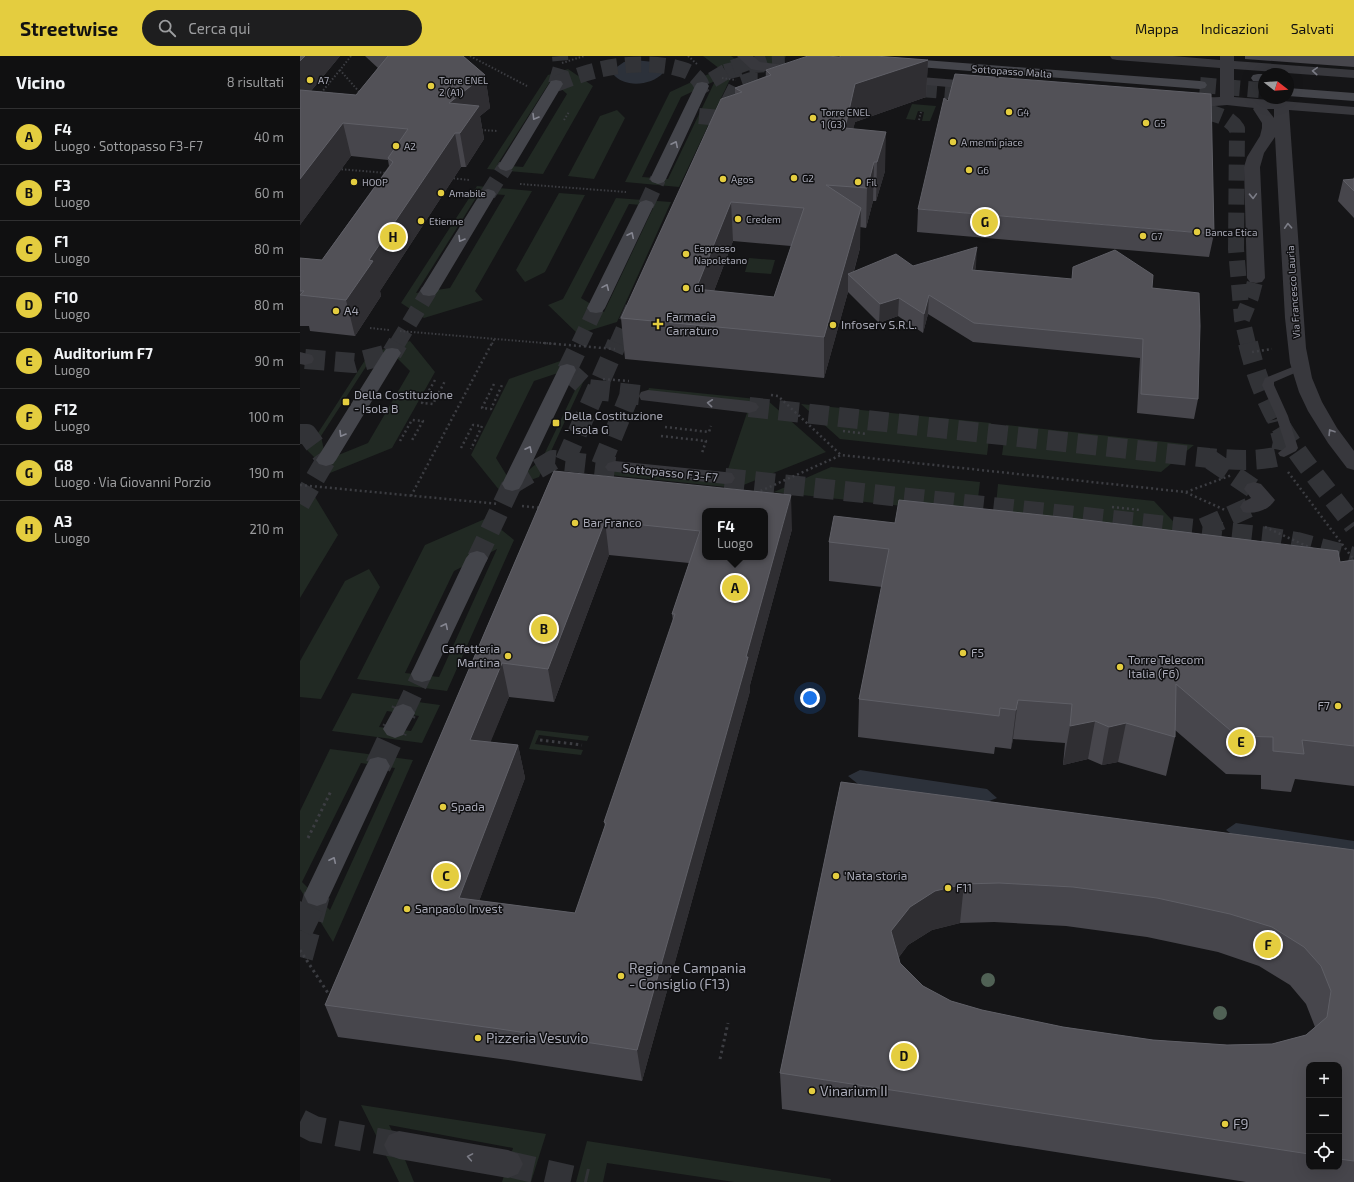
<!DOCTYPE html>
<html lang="it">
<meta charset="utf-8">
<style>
:root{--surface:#101011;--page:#1e1e1f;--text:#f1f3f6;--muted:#9c9d9f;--line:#303031;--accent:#e4cd3f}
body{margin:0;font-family:"Exo 2",sans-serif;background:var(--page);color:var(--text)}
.controls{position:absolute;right:12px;bottom:12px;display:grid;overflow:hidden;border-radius:8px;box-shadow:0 4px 16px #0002}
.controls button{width:36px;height:36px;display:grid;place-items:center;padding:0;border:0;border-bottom:1px solid var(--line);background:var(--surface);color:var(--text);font:20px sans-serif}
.compass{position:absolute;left:958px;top:12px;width:36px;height:36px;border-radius:50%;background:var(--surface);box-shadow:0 4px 16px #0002;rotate:107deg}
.you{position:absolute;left:510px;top:642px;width:14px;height:14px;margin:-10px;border:3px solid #fff;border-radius:50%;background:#1a73e8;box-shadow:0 0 0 6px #1a73e833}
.badge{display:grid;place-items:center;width:26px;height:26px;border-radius:50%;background:var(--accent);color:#111;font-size:13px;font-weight:700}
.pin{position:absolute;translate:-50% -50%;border:2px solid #fff;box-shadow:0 1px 4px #0006}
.popup{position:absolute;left:402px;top:452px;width:66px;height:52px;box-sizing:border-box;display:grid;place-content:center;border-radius:8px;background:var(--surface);filter:drop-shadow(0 1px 3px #0005);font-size:13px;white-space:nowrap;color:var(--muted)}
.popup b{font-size:15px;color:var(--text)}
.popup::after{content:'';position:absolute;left:50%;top:100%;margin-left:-8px;border:8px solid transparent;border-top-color:var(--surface)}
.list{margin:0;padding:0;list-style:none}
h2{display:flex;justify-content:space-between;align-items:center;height:52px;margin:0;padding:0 16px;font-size:17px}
h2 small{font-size:13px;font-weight:400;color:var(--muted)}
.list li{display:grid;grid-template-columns:26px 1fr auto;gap:12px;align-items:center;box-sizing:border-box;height:56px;padding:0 16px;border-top:1px solid var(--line)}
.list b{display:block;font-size:15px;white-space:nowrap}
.list p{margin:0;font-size:13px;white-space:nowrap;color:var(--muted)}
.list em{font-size:13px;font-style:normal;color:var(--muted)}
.icon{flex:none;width:22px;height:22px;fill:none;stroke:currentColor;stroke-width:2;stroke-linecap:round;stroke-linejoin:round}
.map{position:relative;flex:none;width:1054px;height:1126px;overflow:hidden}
header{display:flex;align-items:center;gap:24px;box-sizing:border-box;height:56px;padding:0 20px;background:var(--accent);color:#111}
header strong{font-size:19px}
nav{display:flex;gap:22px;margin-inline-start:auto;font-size:14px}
.search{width:280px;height:36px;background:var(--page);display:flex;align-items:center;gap:10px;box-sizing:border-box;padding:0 14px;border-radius:22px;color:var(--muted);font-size:15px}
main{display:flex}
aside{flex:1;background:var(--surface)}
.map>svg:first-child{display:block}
.green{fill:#212923;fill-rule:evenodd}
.water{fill:#2c313a}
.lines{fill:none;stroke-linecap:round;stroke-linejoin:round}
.minor-tunnel-far2{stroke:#323337;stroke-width:16;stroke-dasharray:16 8;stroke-linecap:butt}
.minor-tunnel-far1{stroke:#323337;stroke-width:20;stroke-dasharray:20 10;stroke-linecap:butt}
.minor-tunnel{stroke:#323337;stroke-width:26;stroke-dasharray:26 13;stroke-linecap:butt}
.tertiary-tunnel{stroke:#323337;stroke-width:16;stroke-dasharray:16 8;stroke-linecap:butt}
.secondary-tunnel-far2{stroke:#323337;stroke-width:16;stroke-dasharray:16 8;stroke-linecap:butt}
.secondary-tunnel-far1{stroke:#323337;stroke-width:20;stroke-dasharray:20 10;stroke-linecap:butt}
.secondary-tunnel{stroke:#323337;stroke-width:26;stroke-dasharray:26 13;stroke-linecap:butt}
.path-far2{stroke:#3c3d42;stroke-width:2;stroke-dasharray:1.5 2;stroke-linecap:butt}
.path-far1{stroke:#3c3d42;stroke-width:2.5;stroke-dasharray:2 3;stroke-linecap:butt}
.path{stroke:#3c3d42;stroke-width:3;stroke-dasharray:2.5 3.5;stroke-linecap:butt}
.service{fill:#38383d;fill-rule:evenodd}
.minor{fill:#38383d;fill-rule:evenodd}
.secondary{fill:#44454b;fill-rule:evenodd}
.tree{fill:#506155}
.wall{fill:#47464c;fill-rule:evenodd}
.shaded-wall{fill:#2f2e32}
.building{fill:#525157;stroke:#5f5f66;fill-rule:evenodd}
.oneway{stroke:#7b7c86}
.oneway2{stroke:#858691}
.poi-dot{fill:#e4cd3f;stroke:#101012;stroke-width:1.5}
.labels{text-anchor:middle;stroke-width:3;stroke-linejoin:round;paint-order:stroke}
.far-street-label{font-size:10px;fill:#a8a9b6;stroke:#101012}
.far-poi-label{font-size:10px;fill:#a8a9b6;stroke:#101012;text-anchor:start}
.poi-label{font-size:12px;fill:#a8a9b6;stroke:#101012;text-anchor:start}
.street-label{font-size:12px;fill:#a8a9b6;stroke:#101012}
.near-poi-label{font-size:14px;fill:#a8a9b6;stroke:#101012;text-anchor:start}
</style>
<header>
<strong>Streetwise</strong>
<div class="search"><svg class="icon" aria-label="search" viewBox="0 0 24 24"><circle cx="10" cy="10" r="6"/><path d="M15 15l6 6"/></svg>Cerca qui</div>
<nav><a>Mappa</a><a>Indicazioni</a><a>Salvati</a></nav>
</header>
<main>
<aside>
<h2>Vicino<small>8 risultati</small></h2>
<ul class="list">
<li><span class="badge">A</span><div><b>F4</b><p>Luogo · Sottopasso F3-F7</p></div><em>40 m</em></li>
<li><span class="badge">B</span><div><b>F3</b><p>Luogo</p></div><em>60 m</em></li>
<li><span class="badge">C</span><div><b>F1</b><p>Luogo</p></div><em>80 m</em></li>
<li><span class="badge">D</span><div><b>F10</b><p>Luogo</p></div><em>80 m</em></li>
<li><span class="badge">E</span><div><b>Auditorium F7</b><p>Luogo</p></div><em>90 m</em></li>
<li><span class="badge">F</span><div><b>F12</b><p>Luogo</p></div><em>100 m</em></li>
<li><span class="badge">G</span><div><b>G8</b><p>Luogo · Via Giovanni Porzio</p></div><em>190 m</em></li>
<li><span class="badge">H</span><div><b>A3</b><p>Luogo</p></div><em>210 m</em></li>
</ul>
</aside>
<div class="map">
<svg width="1054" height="1126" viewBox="0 0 1054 1126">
<rect width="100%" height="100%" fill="#151517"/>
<path class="green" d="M403,0H431L438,5L420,13Z
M454,0H486L481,11L460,5Z
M268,13L293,30L243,118L187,113L248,19ZM251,24L267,38L223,111L197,109Z
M413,16L432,19L379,131L325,126L370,36ZM415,25L368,123L342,121L381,41Z
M612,48L636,50L630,65H622L624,56L618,55L615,64L606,63Z
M317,54L325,62L294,123L268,120L300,60Z
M177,130L232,135L175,235L183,244L124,262L101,247ZM179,137L205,139L150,232L116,237Z
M259,137L285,139L245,216L225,226L216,214Z
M316,142L371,146L317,266L278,278L248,249L263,243ZM329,148L354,150L304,256L281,242Z
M449,202L475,204L471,218L445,216Z
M110,285L135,316L92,392L30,417L7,394L69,298ZM92,297L110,315L68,387L26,404L21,380L67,309Z
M266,303L285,322L239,421L200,435L171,399L209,323ZM267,314L276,332L242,403L212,428L196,402L234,325Z
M349,332L467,344L526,396L436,432L310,419L313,413L425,422L449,351L347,337Z
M501,348L691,367L687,399L540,383Z
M706,369L894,389L861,416L702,399Z
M531,411L680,426L676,458L474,436Z
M698,428L854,445L886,479L695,459Z
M15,441L38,479L0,542V445Z
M187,462L214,484L147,635L57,623L125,489ZM197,493L139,621L105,617L154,515Z
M69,513L80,531L21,643L0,641V605L45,525Z
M52,637L140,649L122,687L32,675ZM87,655L119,660L111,675L79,671Z
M236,674L289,680L287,685L239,679L235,688L283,694L281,699L229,693Z
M30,693L113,704L33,886L0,833V755ZM61,707L95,712L30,854L2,826Z
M61,1049L246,1078L231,1126H202L213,1092L89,1069L99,1089L114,1126H99Z
M287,1085L531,1123L530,1126H434L307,1107L303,1126H276Z"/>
<path class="water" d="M334,4L354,6L362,10L363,17C351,30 324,32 313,18L314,13L324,6Z
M560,714L687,733L697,742L684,747L558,728L548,720Z
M936,767L1054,785V800L938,783L926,774Z"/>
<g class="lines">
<path class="minor-tunnel-far2" d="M425,16L454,9L485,7
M597,31L680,38
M882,55C901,56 926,55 937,73L936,193L942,263
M399,60L421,62
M418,67L437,29L451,24H487
M317,288L334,249
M948,288L942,263L951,241L956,222"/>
<path class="minor-tunnel-far1" d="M948,287C954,313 964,340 977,364C998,401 1028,435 1054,470
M5,303L54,307L92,297
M267,314L288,333L348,340
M449,351L909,402C933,404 956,406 980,400L983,386L977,363
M0,378H7L26,404
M911,404L954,433
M265,405L317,287
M301,409L330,338
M425,422L969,481L997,486L1054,501
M212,428L253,404L315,411
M903,472L950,451"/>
<path class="minor-tunnel" d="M0,901L17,839
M0,1066L14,1073L99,1089
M208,1108L287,1126"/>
<path class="tertiary-tunnel" d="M256,28L261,11L260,0"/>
<path class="secondary-tunnel-far2" d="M256,28C294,12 332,4 373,11C385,14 397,17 402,30L432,12L465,0
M900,29L959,34
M188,138L206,110
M346,149L358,123
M97,288L129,235
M279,288L296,252"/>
<path class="secondary-tunnel-far1" d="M92,297L98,287
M267,314L280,287
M0,448L26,404
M177,502L212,428
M104,656L122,618"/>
<path class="secondary-tunnel" d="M103,657L104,655
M78,710L95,673
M0,874L17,839"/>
<path class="path-far2" d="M51,0L40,14L61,38
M170,0L227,30
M388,0L398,9
M262,7L284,0
M422,22L436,24
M21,37L40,14
M264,64L269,56
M619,64L621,56
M181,74L198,75
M38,113L87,117
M150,122L169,124
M220,128L326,136
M70,272L89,274
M100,275L256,288
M192,288L195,282"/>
<path class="path-far1" d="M244,287L315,293
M952,296L972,293
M303,323L329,325
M135,324L122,347L133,348L145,325
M194,328L182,352L191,353L202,329
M471,339L478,340L541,399
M365,371L409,376L411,370
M543,375L567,378
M361,380L406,385L402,397
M100,385L112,364L123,365L111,386
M161,392L173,369L182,370L171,393
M988,416L1054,504
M0,429L199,448
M886,436L932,419
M456,437L541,399L885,436L925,454
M111,440L192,287
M222,450L241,452
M812,451L840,454
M965,471L1013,493"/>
<path class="path" d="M240,684L282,689
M8,782L31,735
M0,894L28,937
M420,1003L428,967"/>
<path class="service" d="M1000,308L1005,311L1004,313L974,326V329L988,360L998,392L996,395L984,401L980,400L978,397L986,391L976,360L962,329L965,322Z"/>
<path class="minor" d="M437,0H453L460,6L501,11L506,12L508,15L506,18L501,19L456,14L451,13Z
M810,0H873L920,4V0H934V5L1054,14V22L934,13V41L1054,51V59L989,54L1006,292L1012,322L1022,346L1037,372L1054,395V414L1047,412L1028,387L1008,355L999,336L990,307L985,262L975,81L964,97L960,111L965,222L962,226L956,227L950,226L947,222L944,111L947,101L960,80L962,72V67L953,53L954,52L927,49L903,51L877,49L875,46L877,43C889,40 906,42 920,41V12L817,4L812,3ZM967,53H974V62Z
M597,19L682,26L687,27L689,30L687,33L682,34L592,26L590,23L592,20Z
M0,296L12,299L14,303L12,307L5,309L0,308Z
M348,334L449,345L456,347L459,351L456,355L449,357L341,344L339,340L341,336Z
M315,405L425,416L432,417L435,422L432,427L425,428L308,415L305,411L308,407Z
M954,426L961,428L975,444C969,454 954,459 943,456L940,451L943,446L951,442L944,433L947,428Z
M99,1075L208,1094L218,1098L223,1108L218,1118L208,1122L99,1103L89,1099L84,1089L89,1079Z"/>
<path class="secondary" d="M598,2L900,25L905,26L907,29L905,32L900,33L593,9L591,6L593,3Z
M958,18H965H964V26L953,25L951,22L953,19Z
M256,24L261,25L263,28L214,110L212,113L206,115L200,113L198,110L249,28L251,25Z
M402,26L407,27L409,30L366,123L364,126L358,128L352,126L350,123L395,30L397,27Z
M988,32L1054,37V45L988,40Z
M188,133L194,135L196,138L138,235L135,239L129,240L123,239L120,235L180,138L182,135Z
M346,144L352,146L354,149L305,252L302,256L296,257L290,256L287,252L338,149L340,146Z
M92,292L98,293L101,297L36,404L33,408L26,410L19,408L16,404L83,297L86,293Z
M267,308L274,310L276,314L222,428L219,433L212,435L205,433L202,428L258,314L260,310Z
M177,495L184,497L188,502L133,618L130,624L122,626L114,624L111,618L166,502L170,497Z
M103,648L111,651L115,657L103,679L95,682L87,679L83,673L95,651Z
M78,701L86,703L90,710L30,839L26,847L17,850L8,847L4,839L66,710L70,703Z"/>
</g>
<g class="tree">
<circle cx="688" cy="924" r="7"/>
<circle cx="920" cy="957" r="7"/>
</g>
<path class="wall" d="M0,0H40L11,35L56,39L78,12L65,0H163L185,19L190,52L180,60L184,83L166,111H161L80,235L81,240L55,280L10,275L9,270H0V202L22,204L89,110L88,104L51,100L0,169Z
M945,0H1054V11L945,3Z
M539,1L628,4L626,41L555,66L553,73L585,115L576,145H573L566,172L560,171V192L554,215L613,210H676L675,214L852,232L898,343L894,363L837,357L840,302L673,286L628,258L623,277L598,260L579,267L548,236L524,322L325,303L321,262L435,38V32L466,20V14ZM433,185L491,190L474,241L414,235Z
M1054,121V162L1038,145L1043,124L1053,123Z
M618,153L914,178L909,201L617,176Z
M254,415L492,473L450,629V635L342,1025L208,1004L38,981L25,949ZM309,499L389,507L372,558L373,565L304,766L305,770L275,857L179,845L225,722L218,689L190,686L209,641L254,646Z
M595,467L1040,506L1054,504V730L995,723L991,736L961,733V719L926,718L875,674V681L866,720L818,706L802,709L788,703L763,709L765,687L713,683L711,693L695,691L694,698L558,681L559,643L582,531L529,525V486Z
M541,726L1054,794V1126H946L482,1053L480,1017ZM694,866L766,870L847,881L918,896L959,910L990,929L1006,948L1015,971L1006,979L972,988L927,989L853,984L763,971L682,954L651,945L623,930L600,907L599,901L608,889L632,874L660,867ZM1009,1009H1039V1111H1009Z"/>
<path class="shaded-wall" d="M5,0H40L0,48V5Z
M628,4L626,41L555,66L544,111L545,72L555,28Z
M185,19L190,52L180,60L184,83L166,111L160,77H155L161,111L80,235L81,240L55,280L46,244L69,204L149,47Z
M43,67L51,100L0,169V123Z
M586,76L585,115L576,145L577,106Z
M574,106L573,145L566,172L567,132Z
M431,146L433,185L401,269L396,233Z
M561,152L560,192L552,221L548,218V236L524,322V281Z
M677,191L676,210L671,233L672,214Z
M629,239L628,258L623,277L624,258Z
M599,242L598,260L579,267L580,248Z
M491,439L492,473L450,629V635L342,1025L337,994Z
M305,465L309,499L254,646L248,613Z
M202,607L209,641L178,717L170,684Z
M718,644L713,683L711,693L716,654Z
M795,665L788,703L763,709L770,670Z
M826,667L818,706L802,709L809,671Z
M218,689L225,722L168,875L159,842Z
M664,828L660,867L632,874L608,889L590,913L591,875L610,851L635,835Z"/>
<path class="building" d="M0,0H5L0,5Z
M88,0H163L185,19L149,47L179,50L160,77H155L69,204L73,205L46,244L0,239L4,235H0V202L22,204L93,106L88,102L108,73L43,67L0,123V34L56,39Z
M508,0H527L539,1L542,0H575L628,4L555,28L545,72L586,76L577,106H574L567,132L526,129L561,152L524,281L321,262L421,43L442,36L435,32L471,19L466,14ZM431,146L504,152L474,241L396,233Z
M655,18L911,38L914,178L618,153L644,42L648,45Z
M1054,123V135L1043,124Z
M677,191L672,214L772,223L773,211L815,194L853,219L852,232L899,237L900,270L898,343L841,338L843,283L674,267L629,239L624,258L599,242L580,248L548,218L596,198L613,210Z
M254,415L491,439L446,601H448L337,994L200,973L25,949ZM405,455H465V501H405ZM305,465L400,475L372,558H375L304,766L306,767L275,857L159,842L218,689L170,684L202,607L248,613Z
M599,444L770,462L1038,495L1040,506L1054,504V690L1002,684L1004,698L973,695V681L937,680L876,628L875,681L826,667L809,671L795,665L770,670L772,648L718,644L716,654L700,652L699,660L559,643L589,493L529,486L534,460L595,467Z
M541,726L1054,794V1105L1039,1103V1009H1009V1098L480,1017ZM699,827L773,831L857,842L930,858L972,871L1004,891L1021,910L1031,935L1027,961L1006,979L972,988L927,989L853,984L763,971L682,954L651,945L623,930L600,907L591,875L610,851L635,835L664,828Z"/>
<defs><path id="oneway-chevron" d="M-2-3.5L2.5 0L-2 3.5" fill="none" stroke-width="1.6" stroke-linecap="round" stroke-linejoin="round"/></defs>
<g class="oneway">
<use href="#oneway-chevron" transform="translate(1015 15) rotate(-176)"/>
<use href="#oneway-chevron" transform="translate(953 140) rotate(88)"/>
<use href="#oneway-chevron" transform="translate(988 170) rotate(-93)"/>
<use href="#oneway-chevron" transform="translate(410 347) rotate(-174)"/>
<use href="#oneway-chevron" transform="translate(1031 376) rotate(-122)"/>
<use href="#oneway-chevron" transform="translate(170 1101) rotate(-170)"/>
</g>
<g class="oneway2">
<use href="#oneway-chevron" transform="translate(235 61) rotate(121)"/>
<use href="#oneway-chevron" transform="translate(375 88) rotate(-64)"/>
<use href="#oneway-chevron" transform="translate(331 179) rotate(-64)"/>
<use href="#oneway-chevron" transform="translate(161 183) rotate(121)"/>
<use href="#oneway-chevron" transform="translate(306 231) rotate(-66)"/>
<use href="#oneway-chevron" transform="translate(42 378) rotate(121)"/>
<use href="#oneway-chevron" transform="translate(229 393) rotate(-64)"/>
<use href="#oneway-chevron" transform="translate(145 570) rotate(-64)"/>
<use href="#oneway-chevron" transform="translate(33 804) rotate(-65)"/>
</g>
<g class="poi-dot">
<circle cx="10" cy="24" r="4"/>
<circle cx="131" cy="30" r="4"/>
<circle cx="709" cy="56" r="4"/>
<circle cx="513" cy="62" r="4"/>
<circle cx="846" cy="67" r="4"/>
<circle cx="653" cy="86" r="4"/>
<circle cx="96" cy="90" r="4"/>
<circle cx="669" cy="114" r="4"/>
<circle cx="494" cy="122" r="4"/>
<circle cx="423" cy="123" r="4"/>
<circle cx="54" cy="126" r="4"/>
<circle cx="558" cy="126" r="4"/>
<circle cx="141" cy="137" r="4"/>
<circle cx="438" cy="163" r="4"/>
<circle cx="121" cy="165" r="4"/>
<circle cx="897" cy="176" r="4"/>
<circle cx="843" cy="180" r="4"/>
<circle cx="386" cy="198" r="4"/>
<circle cx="386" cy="232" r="4"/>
<circle cx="36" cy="255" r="4"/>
<path d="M356 262h4v4h4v4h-4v4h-4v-4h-4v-4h4z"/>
<circle cx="533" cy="269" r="4"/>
<rect x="42" y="342" width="8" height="8" rx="2"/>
<rect x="252" y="363" width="8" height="8" rx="2"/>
<circle cx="275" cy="467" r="4"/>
<circle cx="663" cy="597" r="4"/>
<circle cx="208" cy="600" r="4"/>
<circle cx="820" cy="611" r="4"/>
<circle cx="1038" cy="650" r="4"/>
<circle cx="143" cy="751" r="4"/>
<circle cx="536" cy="820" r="4"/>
<circle cx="648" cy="832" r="4"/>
<circle cx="107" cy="853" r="4"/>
<circle cx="321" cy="920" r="4"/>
<circle cx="178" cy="982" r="4"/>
<circle cx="512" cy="1035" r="4"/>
<circle cx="925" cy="1068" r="4"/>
</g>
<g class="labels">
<g class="far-street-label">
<text transform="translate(712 15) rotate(4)" y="4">Sottopasso Malta</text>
<text transform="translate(993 236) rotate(-94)" y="4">Via Francesco Lauria</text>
</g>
<g class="far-poi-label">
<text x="18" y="28">A7</text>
<text x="139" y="28">Torre ENEL<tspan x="139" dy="12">2 (A1)</tspan></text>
<text x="521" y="60">Torre ENEL<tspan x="521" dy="12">1 (G3)</tspan></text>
<text x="717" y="60">G4</text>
<text x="854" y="71">G5</text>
<text x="661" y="90">A me mi piace</text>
<text x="104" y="94">A2</text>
<text x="677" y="118">G6</text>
<text x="502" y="126">G2</text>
<text x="431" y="127">Agos</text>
<text x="62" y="130">HOOP</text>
<text x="566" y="130">Fil</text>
<text x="149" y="141">Amabile</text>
<text x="446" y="167">Credem</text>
<text x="129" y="169">Etienne</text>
<text x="905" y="180">Banca Etica</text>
<text x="851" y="184">G7</text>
<text x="394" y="196">Espresso<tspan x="394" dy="12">Napoletano</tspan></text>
<text x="394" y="236">G1</text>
</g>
<g class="poi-label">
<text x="44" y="259">A4</text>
<text x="366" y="265">Farmacia<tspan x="366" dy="14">Carraturo</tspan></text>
<text x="541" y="273">Infoserv S.R.L.</text>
<text x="54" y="343">Della Costituzione<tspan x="54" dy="14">- Isola B</tspan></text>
<text x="264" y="364">Della Costituzione<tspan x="264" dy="14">- Isola G</tspan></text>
<text x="283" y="471">Bar Franco</text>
<text x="200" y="597" text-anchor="end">Caffetteria<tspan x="200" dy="14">Martina</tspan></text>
<text x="671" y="601">F5</text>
<text x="828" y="608">Torre Telecom<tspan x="828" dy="14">Italia (F6)</tspan></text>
<text x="1030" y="654" text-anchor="end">F7</text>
<text x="151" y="755">Spada</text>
<text x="544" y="824">'Nata storia</text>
<text x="656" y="836">F11</text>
<text x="115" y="857">Sanpaolo Invest</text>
</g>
<g class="street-label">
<text transform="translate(370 417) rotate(6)" y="4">Sottopasso F3-F7</text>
</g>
<g class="near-poi-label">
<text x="329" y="917">Regione Campania<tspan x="329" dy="16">- Consiglio (F13)</tspan></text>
<text x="186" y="987">Pizzeria Vesuvio</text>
<text x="520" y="1040">Vinarium II</text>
<text x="933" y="1073">F9</text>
</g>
</g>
</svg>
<div class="controls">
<button>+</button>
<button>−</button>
<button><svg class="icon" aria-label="locate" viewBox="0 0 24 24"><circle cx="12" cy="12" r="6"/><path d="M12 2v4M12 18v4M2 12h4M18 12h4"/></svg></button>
</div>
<svg class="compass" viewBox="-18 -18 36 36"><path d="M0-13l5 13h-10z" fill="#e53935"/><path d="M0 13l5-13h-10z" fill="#9c9d9f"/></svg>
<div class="you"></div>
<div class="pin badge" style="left:435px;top:532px">A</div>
<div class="popup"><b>F4</b>Luogo</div>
<div class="pin badge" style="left:244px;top:573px">B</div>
<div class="pin badge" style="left:146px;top:820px">C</div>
<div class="pin badge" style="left:604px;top:1000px">D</div>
<div class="pin badge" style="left:941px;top:686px">E</div>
<div class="pin badge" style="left:968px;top:889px">F</div>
<div class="pin badge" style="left:685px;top:166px">G</div>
<div class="pin badge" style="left:93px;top:181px">H</div>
</div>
</main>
